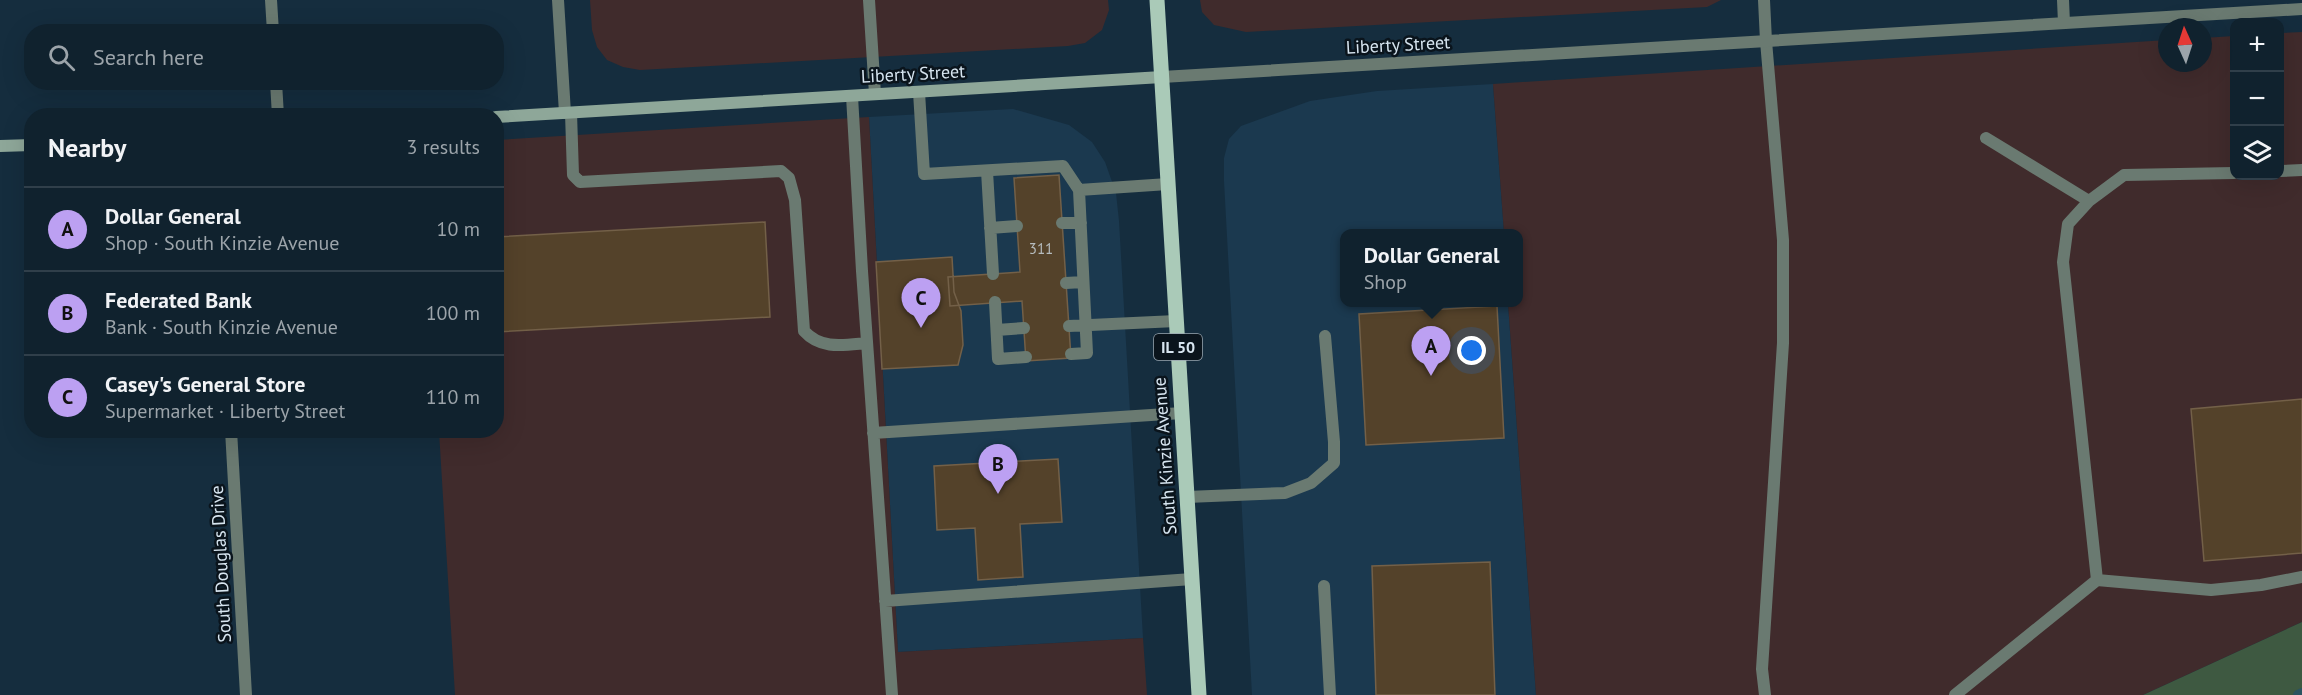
<!DOCTYPE html>
<meta charset="utf-8">
<style>
:root{--surface:#10222e;--page:#192a36;--text:#f1f3f6;--muted:#9ca4aa;--line:#303f4a;--accent:#bca0f2}
body{margin:0;font-family:"PT Sans",sans-serif;background:var(--page);color:var(--text)}
.controls{position:absolute;right:18px;top:18px;display:grid;overflow:hidden;border-radius:12px;box-shadow:0 6px 24px #0002}
.controls button{width:54px;height:54px;display:grid;place-items:center;padding:0;border:0;border-bottom:2px solid var(--line);background:var(--surface);color:var(--text);font:30px sans-serif}
.compass{position:absolute;left:2158px;top:18px;width:54px;height:54px;border-radius:50%;background:var(--surface);box-shadow:0 6px 24px #0002;rotate:357deg}
.you{position:absolute;left:1472px;top:351px;width:21px;height:21px;margin:-15px;border:4px solid #fff;border-radius:50%;background:#1a73e8;box-shadow:0 0 0 9px #1a73e833}
.badge{display:grid;place-items:center;width:39px;height:39px;border-radius:50%;background:var(--accent);color:#111;font-size:20px;font-weight:700}
.pin{position:absolute;translate:-50% -50px;filter:drop-shadow(0 2px 3px #0008)}
.pin::after{content:'';position:absolute;top:32px;width:21px;height:18px;background:inherit;clip-path:polygon(0 0,100% 0,50% 100%)}
.popup{position:absolute;left:1340px;top:229px;width:183px;height:78px;box-sizing:border-box;display:grid;place-content:center;border-radius:12px;background:var(--surface);filter:drop-shadow(0 2px 4px #0005);font-size:20px;white-space:nowrap;color:var(--muted)}
.popup b{font-size:22px;color:var(--text)}
.popup::after{content:'';position:absolute;left:50%;top:100%;margin-left:-12px;border:12px solid transparent;border-top-color:var(--surface)}
.list{margin:0;padding:0;list-style:none}
h2{display:flex;justify-content:space-between;align-items:center;height:78px;margin:0;padding:0 24px;font-size:26px}
h2 small{font-size:20px;font-weight:400;color:var(--muted)}
.list li{display:grid;grid-template-columns:39px 1fr auto;gap:18px;align-items:center;box-sizing:border-box;height:84px;padding:0 24px;border-top:2px solid var(--line)}
.list b{display:block;font-size:22px;white-space:nowrap}
.list p{margin:0;font-size:20px;white-space:nowrap;color:var(--muted)}
.list em{font-size:20px;font-style:normal;color:var(--muted)}
.icon{flex:none;width:33px;height:33px;fill:none;stroke:currentColor;stroke-width:2;stroke-linecap:round;stroke-linejoin:round}
.map{position:relative;flex:none;width:2302px;height:695px;overflow:hidden}
.search{position:absolute;background:var(--surface);box-shadow:0 6px 24px #0002;left:24px;top:24px;width:480px;height:66px;display:flex;align-items:center;gap:15px;box-sizing:border-box;padding:0 21px;border-radius:24px;color:var(--muted);font-size:22px}
.panel{position:absolute;background:var(--surface);box-shadow:0 6px 24px #0002;left:24px;top:108px;width:480px;height:330px;border-radius:24px}
.map>svg:first-child{display:block}
.built{fill:#1b394f}
.industrial{fill:#402b2c}
.forest{fill:#3e5941}
.lines{fill:none;stroke-linecap:round;stroke-linejoin:round}
.stream{stroke:#2b5360;stroke-width:10}
.building{fill:#54422a;stroke:#736048;stroke-width:1.5}
.lane{stroke:#6a7a71;stroke-width:12}
.street{stroke:#6a7a71;stroke-width:12}
.secondary{stroke:#8ea799;stroke-width:12}
.primary{stroke:#aacab8;stroke-width:15}
.labels{text-anchor:middle;stroke-width:5;stroke-linejoin:round;paint-order:stroke}
.number-label{font-size:15px;fill:#b6bcbe}
.shield{fill:#0a141c;stroke:#9aa6b0;stroke-width:1.5}
.shield-label{font-size:16px;font-weight:bold;fill:#d7e5f0}
.street-label{font-size:18px;fill:#d7e5f0;stroke:#0a141c}
</style>
<div class="map">
<svg width="2302" height="695" viewBox="0 0 2302 695">
<rect width="100%" height="100%" fill="#152d3e"/>
<path class="built" d="M1493,84L1504,233L1344,234V302L1508,303L1536,695H1252L1224,181V158L1229,139L1241,126L1310,101L1377,91Z
M1013,109L1069,125L1092,142L1105,162L1116,193L1119,221L1143,638L898,652L869,117Z"/>
<path class="industrial" d="M590,0H1108L1109,10L1102,30L1085,43L1068,46L640,70L623,67L607,60L597,47L592,30Z
M1200,0H1721L1707,7L1246,32L1214,25L1202,12Z
M2302,32V622L2143,695H1536L1508,303L1518,302V234L1504,233L1493,84L2167,40V63H2203V38L2234,36V176H2280V33Z
M869,117L898,652L1143,638L1147,695H455L439,431L496,430L497,140Z"/>
<path class="forest" d="M2302,622V695H2143Z"/>
<g class="lines">
<path class="stream" d="M2298,695L2302,693"/>
</g>
<path class="building" d="M1059,175L1071,358L1026,361L1022,301L950,306L948,277L1020,272L1014,178Z
M765,222L770,317L496,332V237Z
M952,257L954,292L961,311L963,345L958,365L882,369L876,262Z
M1497,306L1504,438L1366,445L1359,314Z
M2302,399V553L2204,561L2191,409Z
M1058,459L1062,522L1020,524L1023,577L978,580L975,528L937,530L934,466Z
M1490,562L1495,695H1376L1372,566Z"/>
<g class="lines">
<path class="lane" d="M271,0L273,32
M869,0L875,94
M2063,0L2064,23
M276,82L278,116
M919,92L924,174L1063,166L1079,190L1087,353L1071,354
M852,96L862,271L892,695
M571,113L573,175L580,182L781,171L789,178L795,200L804,331C821,350 844,345 867,343
M987,171L993,274
M2280,171L2302,170
M1079,190L1168,184
M2089,201L2124,175L2234,173
M1062,223H1081
M990,228L1017,226
M1066,283L1083,282
M995,302L998,359L1026,357
M1069,326L1176,321
M997,330L1024,328
M873,433L1182,413
M1187,497L1285,493L1311,483L1334,463V442L1325,336
M2097,580L2211,590L2261,585L2302,577
M1324,586L1330,695
M885,601L1192,579
M1765,695L1762,669L1783,343V240L1766,41
M1955,695L2097,580L2063,262L2068,224L2089,201L1986,138"/>
<path class="street" d="M558,0L565,113
M1764,0L1766,41
M1162,77L2302,9
M231,430L246,695"/>
<path class="secondary" d="M496,117L1162,77
M0,146L32,145"/>
<path class="primary" d="M1157,0L1199,695"/>
</g>
<g class="labels">
<g class="number-label">
<text x="1041" y="254">311</text>
</g>
<rect class="shield" x="1154" y="334" width="48" height="26" rx="4.5"/>
<g class="shield-label">
<text x="1178" y="353">IL 50</text>
</g>
<g class="street-label">
<text transform="translate(1398 45) rotate(-3)" y="6">Liberty Street</text>
<text transform="translate(913 74) rotate(-3)" y="6">Liberty Street</text>
<text transform="translate(1165 456) rotate(-94)" y="6">South Kinzie Avenue</text>
<text transform="translate(221 564) rotate(-93)" y="6">South Douglas Drive</text>
</g>
</g>
</svg>
<div class="controls">
<button>+</button>
<button>−</button>
<button><svg class="icon" aria-label="layers" viewBox="0 0 24 24"><path d="M12 4l9 5-9 5-9-5zM3 14l9 5 9-5"/></svg></button>
</div>
<svg class="compass" viewBox="-18 -18 36 36"><path d="M0-13l5 13h-10z" fill="#e53935"/><path d="M0 13l5-13h-10z" fill="#9ca4aa"/></svg>
<div class="you"></div>
<div class="pin badge" style="left:1431px;top:376px">A</div>
<div class="popup"><b>Dollar General</b>Shop</div>
<div class="pin badge" style="left:998px;top:494px">B</div>
<div class="pin badge" style="left:921px;top:328px">C</div>
<div class="search"><svg class="icon" aria-label="search" viewBox="0 0 24 24"><circle cx="10" cy="10" r="6"/><path d="M15 15l6 6"/></svg>Search here</div>
<section class="panel">
<h2>Nearby<small>3 results</small></h2>
<ul class="list">
<li><span class="badge">A</span><div><b>Dollar General</b><p>Shop · South Kinzie Avenue</p></div><em>10 m</em></li>
<li><span class="badge">B</span><div><b>Federated Bank</b><p>Bank · South Kinzie Avenue</p></div><em>100 m</em></li>
<li><span class="badge">C</span><div><b>Casey's General Store</b><p>Supermarket · Liberty Street</p></div><em>110 m</em></li>
</ul>
</section>
</div>
